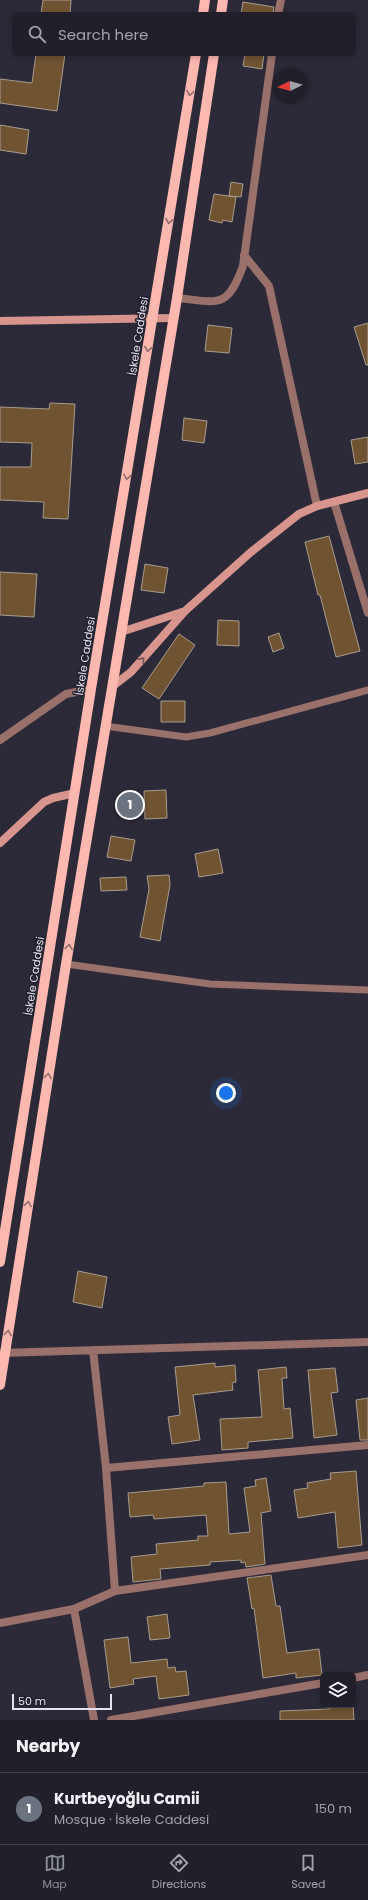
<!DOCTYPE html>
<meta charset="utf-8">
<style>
:root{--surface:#21202a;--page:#2d2d36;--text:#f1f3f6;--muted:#a2a3a8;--line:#3e3e47;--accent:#8c9099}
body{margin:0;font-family:Poppins,sans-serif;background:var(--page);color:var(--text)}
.controls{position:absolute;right:12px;bottom:12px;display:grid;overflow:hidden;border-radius:6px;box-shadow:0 2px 6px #0003}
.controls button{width:36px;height:36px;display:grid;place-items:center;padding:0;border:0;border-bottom:1px solid var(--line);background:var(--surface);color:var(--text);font:20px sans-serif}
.compass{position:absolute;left:272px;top:68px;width:36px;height:36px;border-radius:50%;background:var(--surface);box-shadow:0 2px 6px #0003;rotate:265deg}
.scale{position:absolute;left:12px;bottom:10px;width:100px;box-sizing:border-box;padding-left:4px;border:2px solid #e3e2ec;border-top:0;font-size:11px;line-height:14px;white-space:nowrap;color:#e3e2ec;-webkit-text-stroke:3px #22202e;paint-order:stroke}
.you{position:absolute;left:226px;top:1093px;width:14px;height:14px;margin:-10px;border:3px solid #fff;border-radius:50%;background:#1a73e8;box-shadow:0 0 0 6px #1a73e833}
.badge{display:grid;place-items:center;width:26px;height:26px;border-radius:50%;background:var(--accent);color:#fff;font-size:13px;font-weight:700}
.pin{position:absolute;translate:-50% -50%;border:2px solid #fff;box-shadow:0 1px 4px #0006}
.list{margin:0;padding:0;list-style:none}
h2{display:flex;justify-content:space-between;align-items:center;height:52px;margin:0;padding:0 16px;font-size:17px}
h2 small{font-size:13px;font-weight:400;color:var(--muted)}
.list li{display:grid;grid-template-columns:26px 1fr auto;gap:12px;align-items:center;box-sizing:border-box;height:72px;padding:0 16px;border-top:1px solid var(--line)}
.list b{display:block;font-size:15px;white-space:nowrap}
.list p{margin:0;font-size:13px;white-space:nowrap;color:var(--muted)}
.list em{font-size:13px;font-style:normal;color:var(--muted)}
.icon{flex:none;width:22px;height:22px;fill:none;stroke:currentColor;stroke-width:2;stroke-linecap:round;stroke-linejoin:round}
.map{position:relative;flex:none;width:368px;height:1720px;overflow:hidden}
.search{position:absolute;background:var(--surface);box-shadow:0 2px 6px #0003;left:12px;right:12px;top:12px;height:44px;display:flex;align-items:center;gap:10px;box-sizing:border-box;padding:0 14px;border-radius:6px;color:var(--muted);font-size:15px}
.sheet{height:124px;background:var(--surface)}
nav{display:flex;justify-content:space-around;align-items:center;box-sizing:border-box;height:56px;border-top:1px solid var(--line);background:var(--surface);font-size:11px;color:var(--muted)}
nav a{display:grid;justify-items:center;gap:2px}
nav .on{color:var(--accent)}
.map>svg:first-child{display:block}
.building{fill:#705432;stroke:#a89c8e}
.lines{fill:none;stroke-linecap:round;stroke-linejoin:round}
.lane{stroke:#9a706b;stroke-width:7}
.street{stroke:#9a706b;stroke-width:8}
.secondary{stroke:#d8958e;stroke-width:8}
.primary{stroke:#fdb8b0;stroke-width:10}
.oneway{stroke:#906c6f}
.oneway2{stroke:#745559}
.labels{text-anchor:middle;stroke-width:3;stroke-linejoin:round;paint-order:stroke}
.street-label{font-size:11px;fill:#e3e2ec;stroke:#22202e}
</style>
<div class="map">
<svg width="368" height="1720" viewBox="0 0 368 1720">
<rect width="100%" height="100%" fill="#2c2a38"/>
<path class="building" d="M43,0H71L70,14H41Z
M243,2L274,7L273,14H241Z
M36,54H65L57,111L0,103V79L32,83Z
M245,54H264L262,69L243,66Z
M0,125L29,130L26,154L0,150Z
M231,182L243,184L241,197L229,196Z
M214,194L236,197L232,222L223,220L222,223L209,220Z
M368,323V365H366L354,327Z
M208,325L232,328L229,353L205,351Z
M50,403L75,404L68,519L43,518L44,502L0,500V467H31L32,443L0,442V407L49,409Z
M184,418L207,421L204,443L182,440Z
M368,437V462L355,464L351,440Z
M329,536L360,651L336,657L320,595H318L305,542Z
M145,564L168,568L164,593L141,590Z
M0,572L37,574L34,617L0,615Z
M218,620L239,621V646L217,645Z
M279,633L284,648L273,652L268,637Z
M179,634L195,645L159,699L142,688Z
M161,701H185V722H161Z
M166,790L167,818L145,819L144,791Z
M111,836L135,840L131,861L107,857Z
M218,849L223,873L199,877L195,854Z
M169,875L170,885L160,941L140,937L149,889L147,876Z
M126,877L127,890L101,891L100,878Z
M78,1271L107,1277L102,1308L73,1302Z
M215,1363V1367L235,1365L236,1382L232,1383L233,1390L193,1395L200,1440L172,1444L168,1417L180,1415L175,1367Z
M286,1367L287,1378H282L284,1409L290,1408L293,1438L248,1442V1448L222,1450L220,1419L262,1417L258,1370Z
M335,1368L338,1392L331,1393L337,1435L314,1438L308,1370Z
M368,1398V1440H360L356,1400Z
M356,1471L362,1545L338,1548L335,1512L298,1518L294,1490L308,1488L307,1483L331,1479L330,1473Z
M266,1478L271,1511L261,1513L265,1564L246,1567L245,1562L241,1563V1560L210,1562V1565L160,1569L161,1579L133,1582L131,1557L157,1554L156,1544L198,1540V1536H208L206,1515L154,1519L153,1515L130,1517L128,1493L204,1486V1483L226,1482L229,1534L250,1532L244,1488L256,1486L255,1480Z
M271,1575L276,1606H280L287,1653L319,1649L322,1675L296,1678V1673L263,1678L254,1608L252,1609L247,1578Z
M167,1614L170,1638L150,1640L147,1617Z
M128,1637L131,1663L167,1659L168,1668L175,1667L176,1672L186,1671L189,1695L159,1699L156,1676L133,1679L134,1684L110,1688L104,1640Z
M341,1705H353L354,1720H280V1711L330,1709V1706Z"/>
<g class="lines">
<path class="lane" d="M105,726L186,737L210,733L368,690
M66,964L210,984L367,990"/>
<path class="street" d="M278,14L281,0
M244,255L269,286L317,506
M177,298C218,302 227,310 243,266L272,54
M334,502L368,613
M0,740L66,694L91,689
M93,1350L106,1468L115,1591
M0,1353L368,1342
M106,1468L368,1445
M74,1609L94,1720
M0,1623L74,1609L115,1591L368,1555
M353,1678L368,1675
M111,1720L323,1683"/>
<path class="secondary" d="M0,321L173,318
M121,632L185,611
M113,686L131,672L185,611L251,552L299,514L317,506L368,493
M0,843L44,802L53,798L75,793"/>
<path class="primary" d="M203,14L205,0
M221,14L223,0
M0,1262L91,689L196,54
M0,1385L66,964L177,298L214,54"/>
</g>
<defs><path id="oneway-chevron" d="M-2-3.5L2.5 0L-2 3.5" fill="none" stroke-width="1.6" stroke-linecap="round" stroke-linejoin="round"/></defs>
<g class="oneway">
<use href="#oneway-chevron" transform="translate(190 93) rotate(99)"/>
<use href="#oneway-chevron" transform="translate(169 221) rotate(99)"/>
<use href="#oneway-chevron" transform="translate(148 349) rotate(100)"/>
<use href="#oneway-chevron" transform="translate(127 477) rotate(100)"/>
<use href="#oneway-chevron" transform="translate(69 947) rotate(-81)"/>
<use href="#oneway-chevron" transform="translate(48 1076) rotate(-81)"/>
<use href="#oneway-chevron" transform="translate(28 1204) rotate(-81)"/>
<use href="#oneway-chevron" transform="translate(8 1333) rotate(-81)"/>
</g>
<use class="oneway2" href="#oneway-chevron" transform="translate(142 660) rotate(-49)"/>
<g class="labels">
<g class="street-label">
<text transform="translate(138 336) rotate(-81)" y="4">İskele Caddesi</text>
<text transform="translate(85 656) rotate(-81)" y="4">İskele Caddesi</text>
<text transform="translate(34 976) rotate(-81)" y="4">İskele Caddesi</text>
</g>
</g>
</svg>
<div class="controls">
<button><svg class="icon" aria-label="layers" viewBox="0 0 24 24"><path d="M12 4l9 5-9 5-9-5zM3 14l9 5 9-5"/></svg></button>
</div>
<svg class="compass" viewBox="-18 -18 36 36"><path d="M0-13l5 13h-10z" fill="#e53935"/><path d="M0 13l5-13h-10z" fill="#a2a3a8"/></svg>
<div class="scale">50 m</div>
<div class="you"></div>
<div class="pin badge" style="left:130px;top:805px;background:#6b7280">1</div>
<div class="search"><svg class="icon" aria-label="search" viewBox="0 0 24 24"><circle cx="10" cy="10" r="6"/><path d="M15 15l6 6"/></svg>Search here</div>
</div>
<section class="sheet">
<h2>Nearby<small></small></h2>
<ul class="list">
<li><span class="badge" style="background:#6b7280">1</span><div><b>Kurtbeyoğlu Camii</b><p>Mosque · İskele Caddesi</p></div><em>150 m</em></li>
</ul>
</section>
<nav>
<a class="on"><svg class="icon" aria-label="map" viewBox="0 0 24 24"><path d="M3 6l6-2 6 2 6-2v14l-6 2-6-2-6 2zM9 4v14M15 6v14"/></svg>Map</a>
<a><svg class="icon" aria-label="directions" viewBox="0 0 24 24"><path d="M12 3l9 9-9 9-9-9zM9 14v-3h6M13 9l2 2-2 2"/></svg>Directions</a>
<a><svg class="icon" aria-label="saved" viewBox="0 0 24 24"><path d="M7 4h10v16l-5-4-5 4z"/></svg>Saved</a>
</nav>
